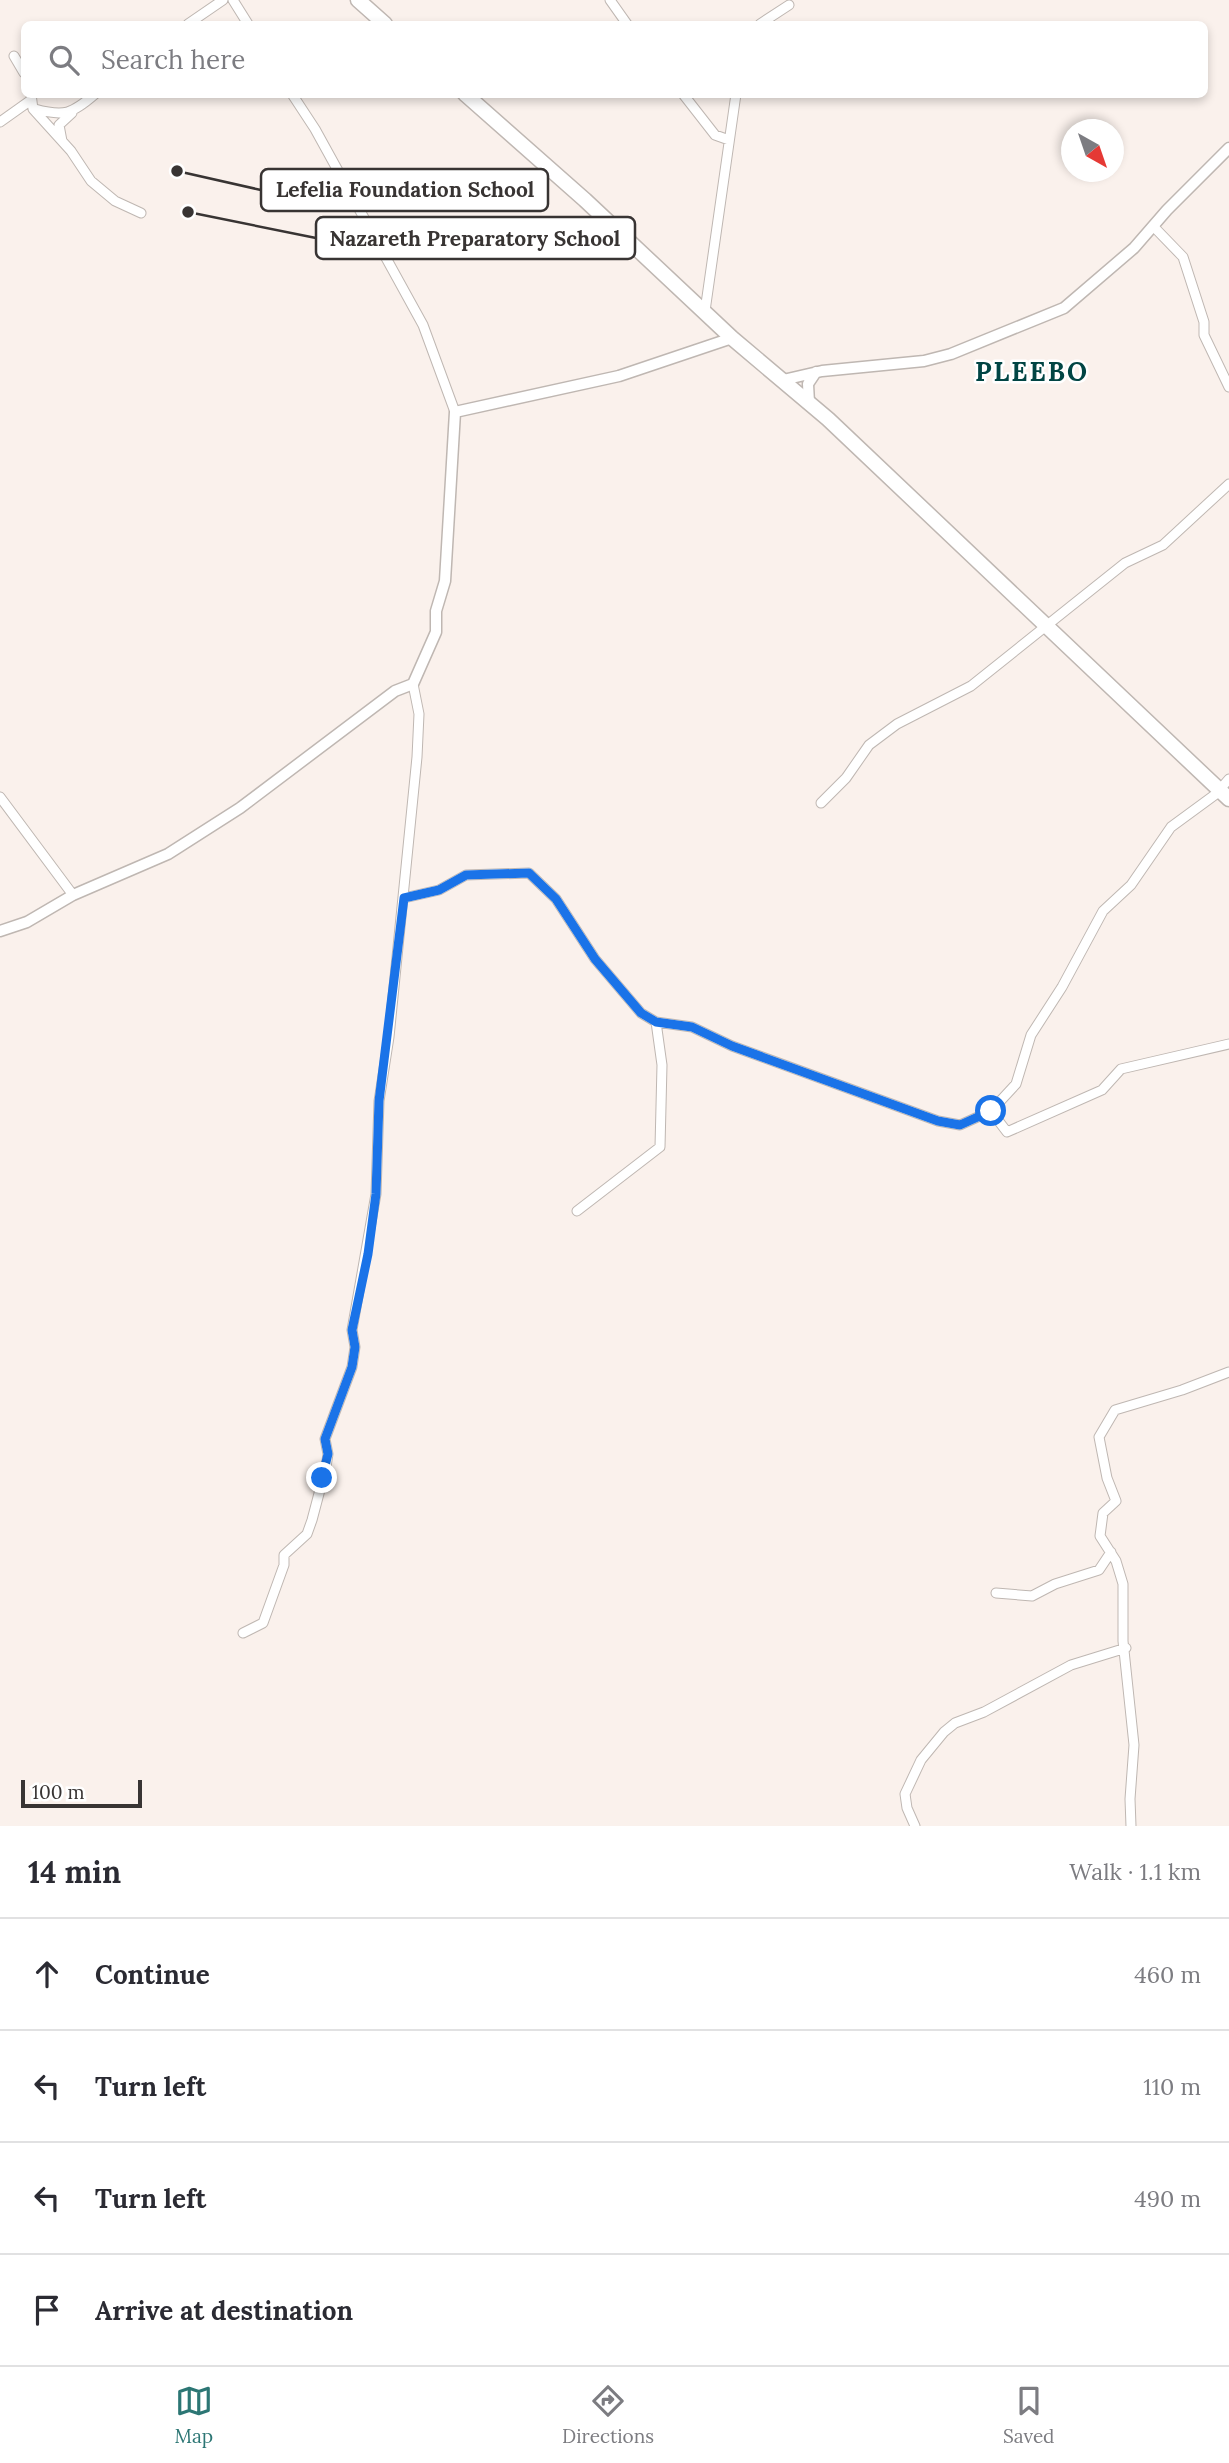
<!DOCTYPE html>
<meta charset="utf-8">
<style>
:root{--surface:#fff;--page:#f7f7f7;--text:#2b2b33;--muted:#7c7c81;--line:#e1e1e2;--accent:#2c7674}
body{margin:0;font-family:Lora,serif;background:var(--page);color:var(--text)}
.compass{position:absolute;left:1061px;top:119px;width:63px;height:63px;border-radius:50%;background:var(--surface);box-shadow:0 4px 10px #0003;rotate:140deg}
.scale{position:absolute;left:21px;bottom:18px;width:121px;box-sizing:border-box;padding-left:7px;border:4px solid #383433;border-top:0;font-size:19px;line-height:24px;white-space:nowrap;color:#383433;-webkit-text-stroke:5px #fff;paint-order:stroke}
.stop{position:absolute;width:21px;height:21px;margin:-16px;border:5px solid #1a73e8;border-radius:50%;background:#fff}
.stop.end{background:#1a73e8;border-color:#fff;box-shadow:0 2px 7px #0008}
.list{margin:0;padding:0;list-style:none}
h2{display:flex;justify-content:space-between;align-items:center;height:91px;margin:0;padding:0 28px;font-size:30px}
h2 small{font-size:23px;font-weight:400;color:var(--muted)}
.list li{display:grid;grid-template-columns:46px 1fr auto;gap:21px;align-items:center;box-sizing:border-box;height:112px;padding:0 28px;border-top:2px solid var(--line)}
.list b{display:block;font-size:26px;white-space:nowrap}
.list em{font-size:23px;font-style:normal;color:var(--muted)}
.icon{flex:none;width:38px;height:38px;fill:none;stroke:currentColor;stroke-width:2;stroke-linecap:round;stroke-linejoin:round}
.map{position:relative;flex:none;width:1229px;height:1826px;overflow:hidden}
.search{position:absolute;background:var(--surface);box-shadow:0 4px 10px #0003;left:21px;right:21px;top:21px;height:77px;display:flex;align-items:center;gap:18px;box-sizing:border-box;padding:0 24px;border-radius:10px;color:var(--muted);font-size:26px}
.sheet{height:539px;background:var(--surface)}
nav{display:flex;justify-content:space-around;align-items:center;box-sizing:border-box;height:98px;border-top:2px solid var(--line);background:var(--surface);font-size:19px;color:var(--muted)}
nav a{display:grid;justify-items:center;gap:4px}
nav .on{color:var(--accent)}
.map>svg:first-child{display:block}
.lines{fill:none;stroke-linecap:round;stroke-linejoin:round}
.minor-casing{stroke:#bfb7b2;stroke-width:11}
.tertiary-casing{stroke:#bfb7b2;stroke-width:13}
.trunk-casing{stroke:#bfb7b2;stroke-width:17}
.minor{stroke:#fff;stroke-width:9}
.tertiary{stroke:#fff;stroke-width:10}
.trunk{stroke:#fff;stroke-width:14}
.route{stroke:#1a73e8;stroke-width:9}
.labels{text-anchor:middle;stroke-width:5;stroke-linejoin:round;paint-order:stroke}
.district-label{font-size:26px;font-weight:bold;letter-spacing:2px;fill:#014544;stroke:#fff}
.leader{fill:none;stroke:#383433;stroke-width:2.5}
.callout-dot{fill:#383433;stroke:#fff;stroke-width:2.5}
.callout{fill:#fff;stroke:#383433;stroke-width:2.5}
.callout-label{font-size:21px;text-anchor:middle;font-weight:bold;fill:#383433}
</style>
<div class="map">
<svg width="1229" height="1826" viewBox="0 0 1229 1826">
<rect width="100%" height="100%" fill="#faf1ec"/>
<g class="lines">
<g class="minor-casing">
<path id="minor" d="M233,0L248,24
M610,0L627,24
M188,24L223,0
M760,24L789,5
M14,56L24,73
M31,94L33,109L71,151L91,181L115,201L141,213
M292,94L315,129L423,325L455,412
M683,94L715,135L729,140
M35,109C64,117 72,114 95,94
M0,122L31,100
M62,141L59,125L72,113
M1153,226L1183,257L1204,322V335L1229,387
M705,311L736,94
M0,797L73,895
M821,803L846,778L869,745L897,724L971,686L1125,563L1163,545L1229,484
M404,898L439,890L466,875L529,873L556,899L595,959L641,1013L656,1022L692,1027L732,1046L938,1121L960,1125L991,1111L1007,1132L1102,1090L1121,1069L1229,1044
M991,1111L1016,1084L1031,1035L1062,987L1103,911L1131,885L1171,827L1216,794L1229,779
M577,1211L660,1147L662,1065L656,1022
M996,1593L1032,1596L1055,1584L1099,1570L1111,1552
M243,1633L263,1623L284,1565V1555L307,1534L312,1520L326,1467L328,1454L325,1439L352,1367L355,1347L352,1330L376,1194L379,1101L389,1037L417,757L419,714L413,684
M915,1826L907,1808L905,1794L921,1760L944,1732L955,1723L984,1712L1071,1665L1126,1648
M1131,1826L1130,1799L1134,1745L1123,1641V1584L1116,1561L1100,1536L1103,1513L1116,1501L1107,1478L1099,1437L1115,1410L1182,1390L1229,1372"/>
</g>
<g class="tertiary-casing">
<path id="tertiary" d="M783,380L822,371L924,361L951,354L1064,308L1134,248L1167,210L1229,148
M809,403L808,384L816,372
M0,931L27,922L73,895L168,854L240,808L395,691L413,684L436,632V611L445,581L455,412L619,376L732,338"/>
</g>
<g class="trunk-casing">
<path id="trunk" d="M358,0L385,24
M465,94L585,200L732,338L828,419L1229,799"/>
</g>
<use href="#minor" class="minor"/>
<use href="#tertiary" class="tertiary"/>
<use href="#trunk" class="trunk"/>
</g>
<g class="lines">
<path class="route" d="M322,1478L328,1454L325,1439L352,1367L355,1347L352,1330L368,1254L376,1194L379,1101L404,898L439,890L466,875L529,873L556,899L595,959L641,1013L656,1022L692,1027L732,1046L938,1121L960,1125L991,1111"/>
</g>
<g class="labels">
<g class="district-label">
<text x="1032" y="381">PLEEBO</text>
</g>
</g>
<path class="leader" d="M177 171L261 190M188 212L316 238"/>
<g class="callout-dot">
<circle cx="177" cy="171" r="7"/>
<circle cx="188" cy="212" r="7"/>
</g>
<g class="callout">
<rect x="261" y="169" width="287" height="42" rx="7"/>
<rect x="316" y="217" width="319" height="42" rx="7"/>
</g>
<g class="callout-label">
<text x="405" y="197">Lefelia Foundation School</text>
<text x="475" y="246">Nazareth Preparatory School</text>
</g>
</svg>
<svg class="compass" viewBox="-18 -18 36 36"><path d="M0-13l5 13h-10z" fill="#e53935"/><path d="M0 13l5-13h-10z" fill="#7c7c81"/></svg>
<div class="scale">100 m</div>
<div class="stop" style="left:991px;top:1111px"></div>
<div class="stop end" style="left:322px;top:1478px"></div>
<div class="search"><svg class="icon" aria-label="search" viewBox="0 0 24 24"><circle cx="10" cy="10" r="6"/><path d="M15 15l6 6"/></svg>Search here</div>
</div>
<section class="sheet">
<h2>14 min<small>Walk · 1.1 km</small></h2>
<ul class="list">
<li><svg class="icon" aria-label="ahead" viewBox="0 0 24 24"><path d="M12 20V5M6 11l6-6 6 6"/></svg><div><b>Continue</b></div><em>460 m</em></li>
<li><svg class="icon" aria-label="left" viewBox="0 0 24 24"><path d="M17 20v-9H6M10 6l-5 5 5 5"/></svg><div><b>Turn left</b></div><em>110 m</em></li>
<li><svg class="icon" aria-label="left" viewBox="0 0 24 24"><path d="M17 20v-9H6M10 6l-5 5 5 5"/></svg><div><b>Turn left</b></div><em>490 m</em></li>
<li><svg class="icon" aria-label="arrive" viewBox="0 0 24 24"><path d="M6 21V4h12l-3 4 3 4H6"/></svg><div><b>Arrive at destination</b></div></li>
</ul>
</section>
<nav>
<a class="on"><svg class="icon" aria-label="map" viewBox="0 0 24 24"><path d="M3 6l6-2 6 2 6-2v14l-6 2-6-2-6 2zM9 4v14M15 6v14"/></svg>Map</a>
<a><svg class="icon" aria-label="directions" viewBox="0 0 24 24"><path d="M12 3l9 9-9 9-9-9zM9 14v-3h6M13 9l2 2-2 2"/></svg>Directions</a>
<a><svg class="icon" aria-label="saved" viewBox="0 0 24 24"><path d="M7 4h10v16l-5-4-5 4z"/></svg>Saved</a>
</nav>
